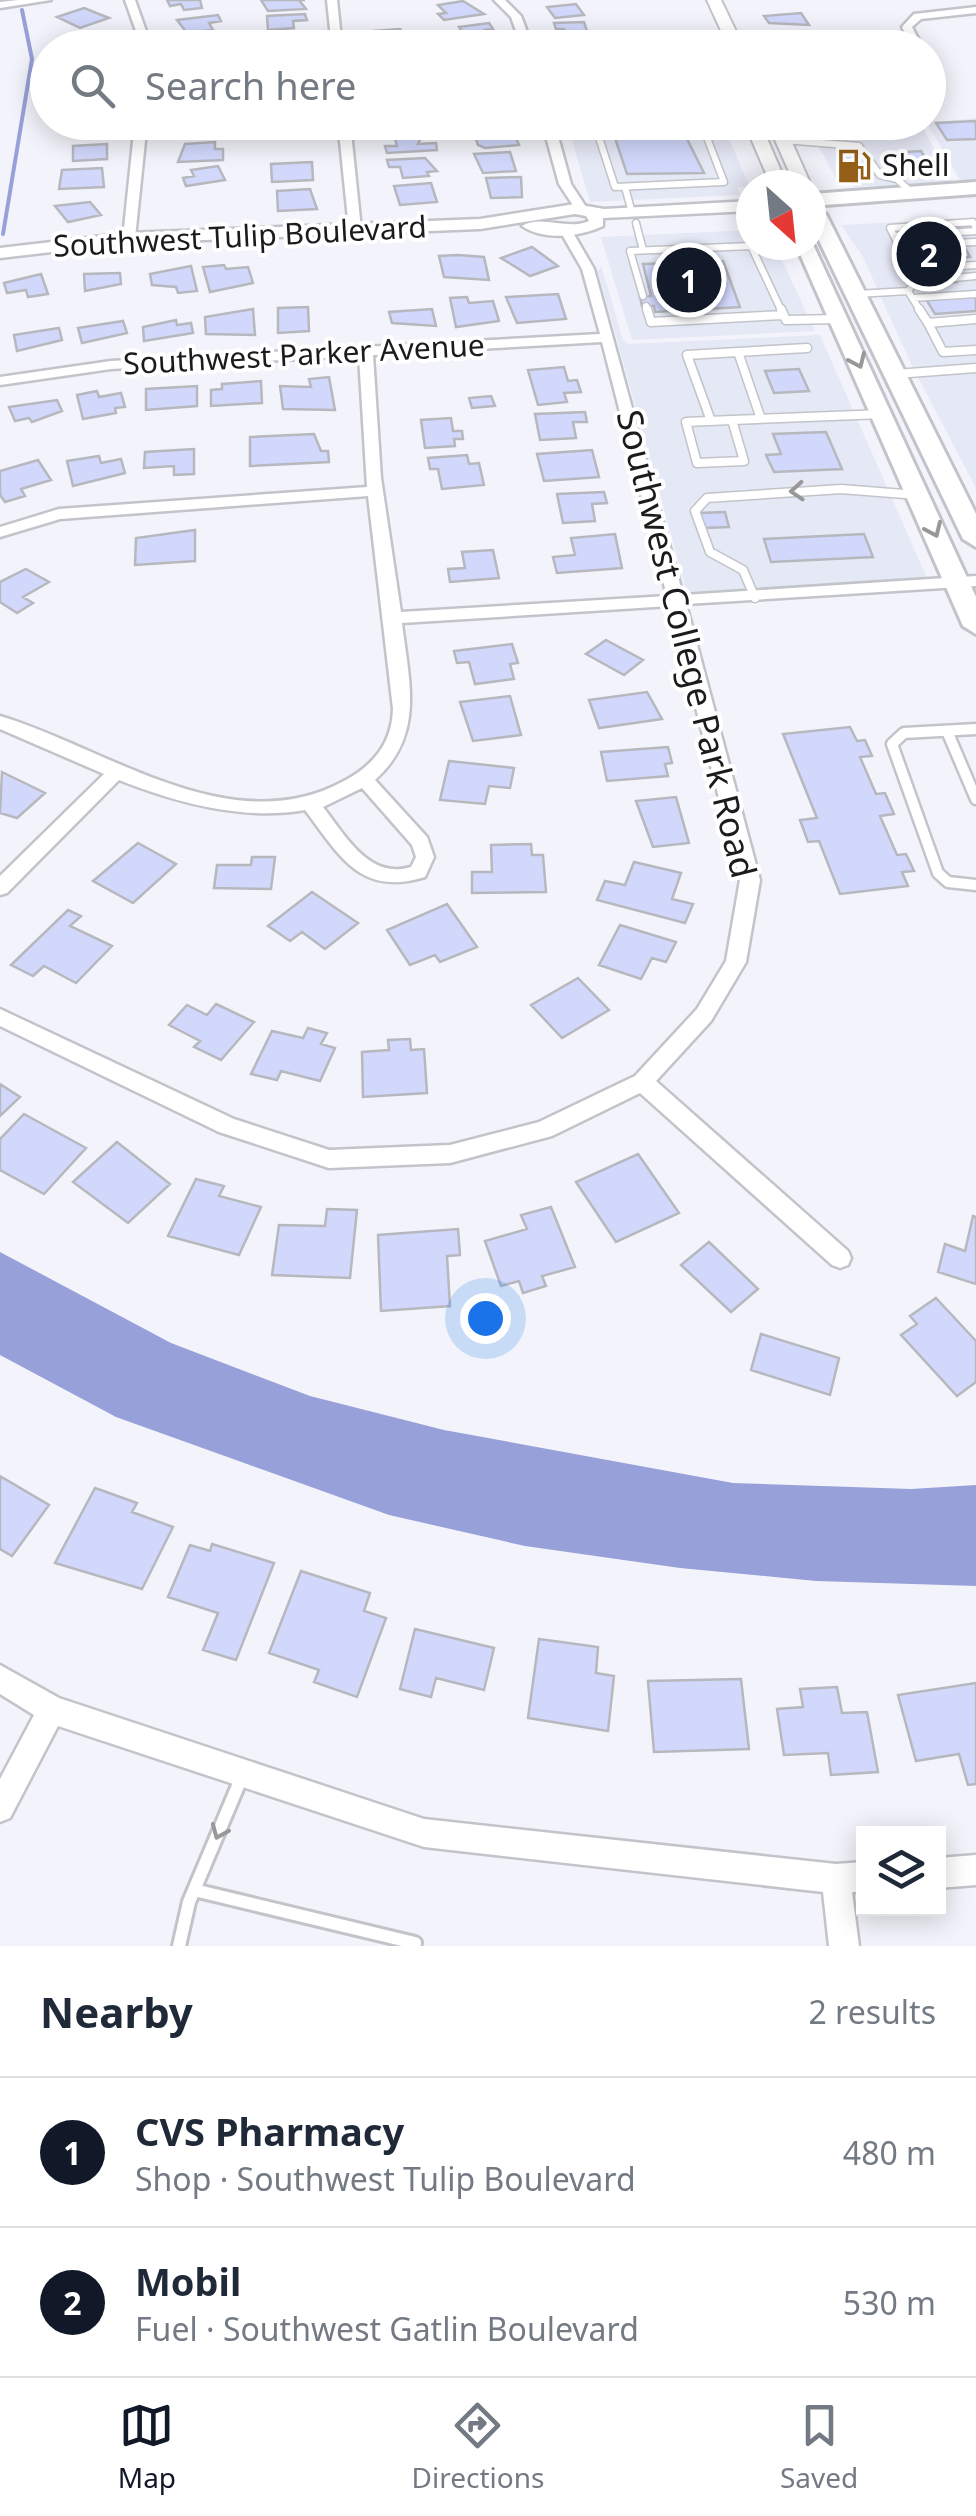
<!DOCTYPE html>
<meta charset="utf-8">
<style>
:root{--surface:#fff;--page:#f2f2f3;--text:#1f2937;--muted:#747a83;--line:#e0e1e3;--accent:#111827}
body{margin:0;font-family:"Noto Sans",sans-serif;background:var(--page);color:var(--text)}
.controls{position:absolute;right:30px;bottom:30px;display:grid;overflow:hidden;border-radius:0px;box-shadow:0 5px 25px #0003}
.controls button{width:90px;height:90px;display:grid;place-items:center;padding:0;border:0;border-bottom:2px solid var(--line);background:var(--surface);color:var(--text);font:50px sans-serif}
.compass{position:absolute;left:736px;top:170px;width:90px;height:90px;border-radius:50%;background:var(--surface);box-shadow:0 5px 25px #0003;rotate:153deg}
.you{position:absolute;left:485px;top:1318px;width:35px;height:35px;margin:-25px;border:8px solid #fff;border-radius:50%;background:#1a73e8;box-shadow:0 0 0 15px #1a73e833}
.badge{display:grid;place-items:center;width:65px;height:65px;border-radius:50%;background:var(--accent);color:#fff;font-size:32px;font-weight:700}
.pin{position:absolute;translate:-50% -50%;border:5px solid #fff;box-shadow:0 2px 10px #0006}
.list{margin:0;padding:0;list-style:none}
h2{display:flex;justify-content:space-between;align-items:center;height:130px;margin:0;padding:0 40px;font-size:42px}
h2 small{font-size:32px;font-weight:400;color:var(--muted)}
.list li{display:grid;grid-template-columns:65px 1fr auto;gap:30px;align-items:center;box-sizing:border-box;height:150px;padding:0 40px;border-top:2px solid var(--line)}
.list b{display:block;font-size:38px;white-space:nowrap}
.list p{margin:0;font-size:32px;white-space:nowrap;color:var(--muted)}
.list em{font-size:32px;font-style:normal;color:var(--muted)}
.icon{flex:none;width:55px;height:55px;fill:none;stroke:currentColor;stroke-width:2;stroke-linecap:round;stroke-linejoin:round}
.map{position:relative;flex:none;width:976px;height:1946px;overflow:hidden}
.search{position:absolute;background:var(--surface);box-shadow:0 5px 25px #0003;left:30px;right:30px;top:30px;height:110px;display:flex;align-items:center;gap:25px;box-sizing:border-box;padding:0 35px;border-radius:55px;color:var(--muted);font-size:38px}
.sheet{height:430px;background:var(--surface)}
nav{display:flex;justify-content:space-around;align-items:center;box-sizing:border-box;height:140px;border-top:2px solid var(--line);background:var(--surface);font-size:28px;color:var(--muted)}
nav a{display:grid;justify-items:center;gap:5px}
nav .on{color:var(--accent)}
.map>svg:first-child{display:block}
.built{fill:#e5e8f5}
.water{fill:#98a0d9}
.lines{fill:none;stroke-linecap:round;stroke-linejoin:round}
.stream{stroke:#98a0d9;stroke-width:4}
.building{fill:#d2d8fc;stroke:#b7b8be;stroke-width:2.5}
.service-far3-casing{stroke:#c2c4ca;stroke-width:9}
.service-far2-casing{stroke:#c2c4ca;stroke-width:11}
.service-far1-casing{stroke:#c2c4ca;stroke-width:15}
.service-casing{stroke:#c2c4ca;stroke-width:18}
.minor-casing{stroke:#c2c4ca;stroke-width:5}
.tertiary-casing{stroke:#c2c4ca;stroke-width:5}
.secondary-casing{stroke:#c2c4ca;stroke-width:4}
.primary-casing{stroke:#c2c4ca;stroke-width:6}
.service-far3{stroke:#fff;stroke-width:6}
.service-far2{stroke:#fff;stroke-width:8}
.service-far1{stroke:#fff;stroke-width:10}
.service{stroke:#fff;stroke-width:12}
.minor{fill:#fff;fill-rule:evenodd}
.tertiary{fill:#fff;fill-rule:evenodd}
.secondary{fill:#fff;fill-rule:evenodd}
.primary{fill:#fff;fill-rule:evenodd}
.oneway{stroke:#989899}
.labels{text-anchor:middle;stroke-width:8;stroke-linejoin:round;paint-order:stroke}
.far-poi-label{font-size:30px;fill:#1b1b1d;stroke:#fff;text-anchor:start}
.far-street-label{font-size:30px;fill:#1b1b1d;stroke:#fff}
.street-label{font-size:35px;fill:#1b1b1d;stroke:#fff}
</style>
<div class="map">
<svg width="976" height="1946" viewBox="0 0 976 1946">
<rect width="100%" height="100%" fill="#f3f4fb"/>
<path class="built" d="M976,118V180H960L927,123Z
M567,123H722L750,187H737L740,195L590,202Z
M920,123L953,183L855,187L836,179L807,125Z
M976,218V488L911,364L863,257L841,225Z
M751,230V245H775L815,331L632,340L601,237Z
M601,265L623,340L628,344L820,335L927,578L688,596L598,272Z"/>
<path class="water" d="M0,1252L171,1343L310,1396L444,1430L733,1483L911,1489L976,1485V1586L816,1581L680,1568L525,1546L389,1515L116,1417L0,1355Z"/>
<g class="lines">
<path class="stream" d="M3,234L32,59L22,10"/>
</g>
<path class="building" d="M167,0H200L202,8L184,10L181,4L170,6Z
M261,0H305H299L306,9L268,11Z
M463,1L484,14L444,20L438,14L446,13L438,5Z
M576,4L584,15L555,18L547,7Z
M84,8L109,18L80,28L57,17Z
M801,13L809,25L769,23L764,16Z
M305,14L307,20L293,21L294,28L268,30L267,16Z
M218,15L221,21L209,23L213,30L187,33L177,20Z
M584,22L589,37L568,38L564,29H556L554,23Z
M489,23L493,29L485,30L488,34L466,37L459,27Z
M400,29L410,43L374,46V31Z
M305,32L308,47L278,45L271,35Z
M220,37L221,48H186L185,39Z
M976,121V139L947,140L936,123Z
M81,122H103L109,134L80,136Z
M283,122H312V131L279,133Z
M635,125L637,131L682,129L704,173L627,174L613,132H619L617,126Z
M513,131L519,145L485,148L478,145L475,136Z
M423,133L418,144L436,143L437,150L387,153L385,146H397L394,135Z
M215,142V149H223V160L178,162L185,144Z
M107,144V159L73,161V146Z
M921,151L932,170L902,172L891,153Z
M510,152L516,171L483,173L474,154Z
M839,152H855L869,179L853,180Z
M425,158L437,171L427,172L429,176L403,178L400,167H389L387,160Z
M312,162L313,180L272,182L271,164Z
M218,166L225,180L186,186L183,178L194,176L191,170Z
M102,168L104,187L59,189L62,170Z
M521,177L522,197L491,198L486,178Z
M431,183L437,202L400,205L394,186Z
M310,189L317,209L278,211L277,191Z
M90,202L101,215L68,222L55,206Z
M924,227L956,282L935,283L904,228Z
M532,247L558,266L530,276L501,258Z
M965,248L970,257L942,259L937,250Z
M458,255L484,257L489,280L444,277L439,256Z
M723,261L740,307L655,312L654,306H642L640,297L651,296L643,264Z
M224,265L226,269L248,267L253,283L210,292L203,267Z
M191,266L197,291L178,293L176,287L152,285L150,274Z
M120,273L121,284L85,291L84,274Z
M41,274L48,294L28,297L26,290L7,293L4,283Z
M558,294L566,319L517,323L506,297Z
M976,296V311L935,314L926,299Z
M467,297L469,303L493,301L499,321L456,327L450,298Z
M308,307L309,331L278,333V308Z
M253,309L255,335L206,334L205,317Z
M432,309L436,326L392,323L389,312Z
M176,320L177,325L191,323L193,333L144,341L143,327Z
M123,321L127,333L82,343L78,328Z
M59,328L62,340L17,351L14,335Z
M564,367L568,381L577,380L581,392L564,393L567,402L538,405L528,370Z
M799,369L809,391L774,393L765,371Z
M329,377L335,410L283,409L280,386L311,387L309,379Z
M261,381L262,403L211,406V390L222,389V384Z
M197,386V406L146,410V389Z
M97,391L99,397L121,393L125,407L115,408L116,413L83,419L77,395Z
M491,396L495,406L472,408L469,398Z
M57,400L62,411L32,422L29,418L15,421L9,407Z
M585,412L587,422H573L576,438L540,440L535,414Z
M451,418L453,431H462L463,439H454L455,446L425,448L421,420Z
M826,432L842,469L774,472L766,455L781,454L773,434Z
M314,434L321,451H328L329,462L250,466V437Z
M194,449V474L174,475V466L144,468L145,452Z
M592,450L599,477L544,481L537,454Z
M467,455L469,464L479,463L484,485L442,489L438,469H430L428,458Z
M99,456L101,463L121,459L125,473L73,486L67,461Z
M38,460L51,480L21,489L25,496L5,502L0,495V471Z
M604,492L607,503L592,504L595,521L563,523L557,494Z
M725,512L729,527L704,528L700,513Z
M195,530V561L135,565L136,538Z
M615,534L622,568L557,573L553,557L575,555L571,538Z
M864,534L873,557L771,562L764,539Z
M493,550L499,578L450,582L448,569L465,568L462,552Z
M26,569L49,582L23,597L33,603L17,613L0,602V582Z
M606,640L643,660L624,675L586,654Z
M512,644L518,663L510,664L514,679L475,684L469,662L457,663L454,651Z
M647,692L662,719L599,728L589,700Z
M510,696L521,735L473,741L460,702Z
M850,727L857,741L865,740L872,756L860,757L876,794L885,793L894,814L880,816L897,855L906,854L914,871L902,872L908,886L840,894L819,841L808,842L800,820L817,818L783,734Z
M668,747L672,763L665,764L668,776L607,781L601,752Z
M449,761L514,768L510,788L489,786L485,804L440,800Z
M2,772L45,793L17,818L0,813Z
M676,797L689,843L653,847L636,801Z
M138,843L176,864L133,903L93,881Z
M531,844L532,855H543L546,892L472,893V872H492L491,845Z
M252,857H275L271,889L214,888L217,865H251Z
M634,862L681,873L672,899L693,904L685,923L597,900L605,881L625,885Z
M312,892L358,923L325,949L302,932L290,941L268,926Z
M447,904L477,947L440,962L435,955L410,965L387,930Z
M68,910L81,916L70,926L112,946L76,983L44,966L33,976L11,965Z
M620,925L676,942L666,962L652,958L641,979L599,965Z
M578,978L609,1010L562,1038L531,1005Z
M216,1004L254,1022L221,1060L194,1047L200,1041L169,1025L187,1005L207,1015Z
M308,1028L327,1033L321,1044L335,1048L320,1081L281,1071L277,1080L251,1074L272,1031L303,1038Z
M410,1039L411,1050L424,1049L427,1093L363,1097L362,1052L389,1050L388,1040Z
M0,1084L20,1097L0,1116Z
M24,1114L86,1148L44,1194L0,1170V1139Z
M117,1142L170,1184L128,1223L73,1182Z
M638,1154L679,1213L616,1242L576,1182Z
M196,1179L224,1186L219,1196L261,1207L239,1255L168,1236Z
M551,1207L575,1267L542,1276L546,1286L523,1293L519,1281L501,1286L485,1241L527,1229L521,1215Z
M327,1209L357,1210L350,1278L272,1275L279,1225L325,1226Z
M973,1216L976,1217V1284L938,1272L945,1244L965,1251Z
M458,1229L460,1255L447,1256L450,1306L381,1311L378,1235Z
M709,1242L758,1289L731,1312L681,1265Z
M936,1298L976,1341V1382L957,1396L901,1335L917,1324L910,1316Z
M761,1334L839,1358L830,1395L751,1370Z
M0,1476L49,1505L12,1556L0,1549Z
M95,1488L137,1503L132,1512L173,1527L142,1589L55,1563Z
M212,1544L274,1563L236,1660L203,1650L218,1613L168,1597L190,1545L210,1551Z
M301,1571L370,1593L364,1611L386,1618L357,1697L314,1682L319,1670L269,1653Z
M415,1629L494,1648L484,1690L436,1678L431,1697L400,1689Z
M539,1639L598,1647L596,1673L614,1676L608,1731L528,1718Z
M741,1679L749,1749L654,1752L648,1681Z
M976,1683V1784L968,1785L959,1754L916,1761L898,1695Z
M837,1687L842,1713L867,1712L878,1772L831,1775L828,1753L784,1755L777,1709L803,1707L800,1689Z"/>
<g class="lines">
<g class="service-far3-casing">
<path id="service-far3" d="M594,122L615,187L724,182L701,122
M783,140L859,146L880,175L897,179L911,192
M625,187L632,213
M636,223L643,250
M929,234L976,231
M908,235L894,236L916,281
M894,236L890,228L973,222L976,228
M934,244L976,242
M948,267L976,265
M954,278L976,276
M908,291L921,312
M857,294L908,291L916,281L933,279
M643,296L630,251L751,246L782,312
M913,298L976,294
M646,306L648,312"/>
</g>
<g class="service-far2-casing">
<path id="service-far2" d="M647,309L651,322L783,315
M781,309L786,320L838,319
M919,309L928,323L976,319
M928,323L943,352L976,350
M738,352L807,348
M896,374L976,368
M732,420L744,461L697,463L686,422Z
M732,420L882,414
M711,421L687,355L738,352L761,419
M755,598L743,570L710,552L695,511L707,498L841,489L917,495"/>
</g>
<g class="service-far1-casing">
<path id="service-far1" d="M976,729L904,733L892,744L938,873L948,882L976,885
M947,731L976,799"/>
</g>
<g class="service-casing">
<path id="service" d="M194,1890L415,1943
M179,1946L189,1902L243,1774"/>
</g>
<g class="minor-casing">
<path id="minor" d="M18,0H51L0,8V2Z
M125,0H135L152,48H142Z
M327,0H337L342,48H332Z
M494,0H505L521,16L533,48H522L511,17Z
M976,7V13L921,19L912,27L923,48H912L902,27L914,14Z
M135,122H147L135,238L129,242L123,238Z
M338,122H350L361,229L355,233L349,229Z
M542,122H554L571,184L588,210L586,213H578L559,184Z
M566,227L572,231L594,269L683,595L976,576V586L686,604L760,880L746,962L711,1021L656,1081L848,1251L851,1258L848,1265L840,1268L832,1265L640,1093L552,1136L450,1163L329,1168L219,1132L0,1026V1009L234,1119L329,1150L450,1145L539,1122L635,1076L697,1009L726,961L740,880L670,606L402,623C409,682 425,735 375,780L427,837L434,857L425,877C360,897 340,856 305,810C243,821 177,803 119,780L7,893L0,895V876L104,774L0,729V716C107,748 231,843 344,781C374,765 392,743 393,709L368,496L60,519L0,537V527L59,509L367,487L359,356L111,369L0,385V377L111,361L600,334L582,269L560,231ZM602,342L667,596L401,612L381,478L373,355ZM362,788L412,845L416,857L411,867C369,880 345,835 323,807Z
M0,1665L59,1698L424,1819L836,1864L864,1862V1892H852L859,1946H829L823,1892L424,1847L58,1726L10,1818L0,1822V1779L34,1715L0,1694Z
M976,1855V1885L938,1888V1858Z"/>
</g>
<g class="tertiary-casing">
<path id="tertiary" d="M751,201V211L603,218V226C580,237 544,241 522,226C541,214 568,231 589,221L586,216L575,214L480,229L129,243L0,258V248L129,233L480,219L575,204L604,209Z"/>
</g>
<g class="secondary-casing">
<path id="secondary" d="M707,0H721L744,48H729Z
M744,122H760L787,185H771Z
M767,122H783L811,185H795Z"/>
</g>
<g class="primary-casing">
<path id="primary" d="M976,182V194L811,206V194Z
M811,209L826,214L976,514V547L963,539L811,224Z
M811,240L976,597V634L963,626L796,245H811Z"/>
</g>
<use href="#service-far3" class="service-far3"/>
<use href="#service-far2" class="service-far2"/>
<use href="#service-far1" class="service-far1"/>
<use href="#service" class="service"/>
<use href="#minor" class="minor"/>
<use href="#tertiary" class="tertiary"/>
<use href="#secondary" class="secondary"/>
<use href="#primary" class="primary"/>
</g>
<defs><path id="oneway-chevron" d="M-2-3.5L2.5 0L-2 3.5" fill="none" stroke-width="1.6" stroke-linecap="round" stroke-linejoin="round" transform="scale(2.5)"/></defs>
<g class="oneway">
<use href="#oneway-chevron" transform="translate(858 361) rotate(66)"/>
<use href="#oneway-chevron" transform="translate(797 491) rotate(176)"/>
<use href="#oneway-chevron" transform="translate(934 530) rotate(66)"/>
<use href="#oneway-chevron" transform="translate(219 1832) rotate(113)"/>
</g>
<defs>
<g id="fuel-bare" transform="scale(2.7)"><path d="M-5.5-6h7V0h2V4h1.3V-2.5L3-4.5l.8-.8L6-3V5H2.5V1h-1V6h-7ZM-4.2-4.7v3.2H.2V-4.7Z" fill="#955f17" stroke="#fff" stroke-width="2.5" paint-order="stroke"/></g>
</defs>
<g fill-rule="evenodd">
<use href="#fuel-bare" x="854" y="166"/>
</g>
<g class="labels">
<g class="far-poi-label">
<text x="882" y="176">Shell</text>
</g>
<g class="far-street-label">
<text transform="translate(240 237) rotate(-3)" y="10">Southwest Tulip Boulevard</text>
<text transform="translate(304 355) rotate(-3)" y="10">Southwest Parker Avenue</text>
</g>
<g class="street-label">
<text transform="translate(686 644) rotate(76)" y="12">Southwest College Park Road</text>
</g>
</g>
</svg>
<div class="controls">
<button><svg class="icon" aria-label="layers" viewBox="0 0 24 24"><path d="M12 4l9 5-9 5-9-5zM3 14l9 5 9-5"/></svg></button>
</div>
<svg class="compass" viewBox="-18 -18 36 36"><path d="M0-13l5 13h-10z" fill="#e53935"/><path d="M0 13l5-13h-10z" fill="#747a83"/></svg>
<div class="you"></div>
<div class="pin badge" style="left:689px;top:280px">1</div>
<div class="pin badge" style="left:929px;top:254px">2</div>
<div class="search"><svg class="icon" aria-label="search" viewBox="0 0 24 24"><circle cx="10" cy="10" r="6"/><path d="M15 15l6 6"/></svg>Search here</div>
</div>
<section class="sheet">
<h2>Nearby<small>2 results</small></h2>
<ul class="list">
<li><span class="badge">1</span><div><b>CVS Pharmacy</b><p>Shop · Southwest Tulip Boulevard</p></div><em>480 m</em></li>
<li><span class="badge">2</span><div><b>Mobil</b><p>Fuel · Southwest Gatlin Boulevard</p></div><em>530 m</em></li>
</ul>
</section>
<nav>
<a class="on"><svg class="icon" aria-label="map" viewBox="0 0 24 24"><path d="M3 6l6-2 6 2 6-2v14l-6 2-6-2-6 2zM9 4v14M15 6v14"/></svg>Map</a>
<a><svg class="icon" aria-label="directions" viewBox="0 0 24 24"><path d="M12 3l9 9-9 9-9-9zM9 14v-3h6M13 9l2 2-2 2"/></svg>Directions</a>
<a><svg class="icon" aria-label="saved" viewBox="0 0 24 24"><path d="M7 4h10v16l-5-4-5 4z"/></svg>Saved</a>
</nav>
